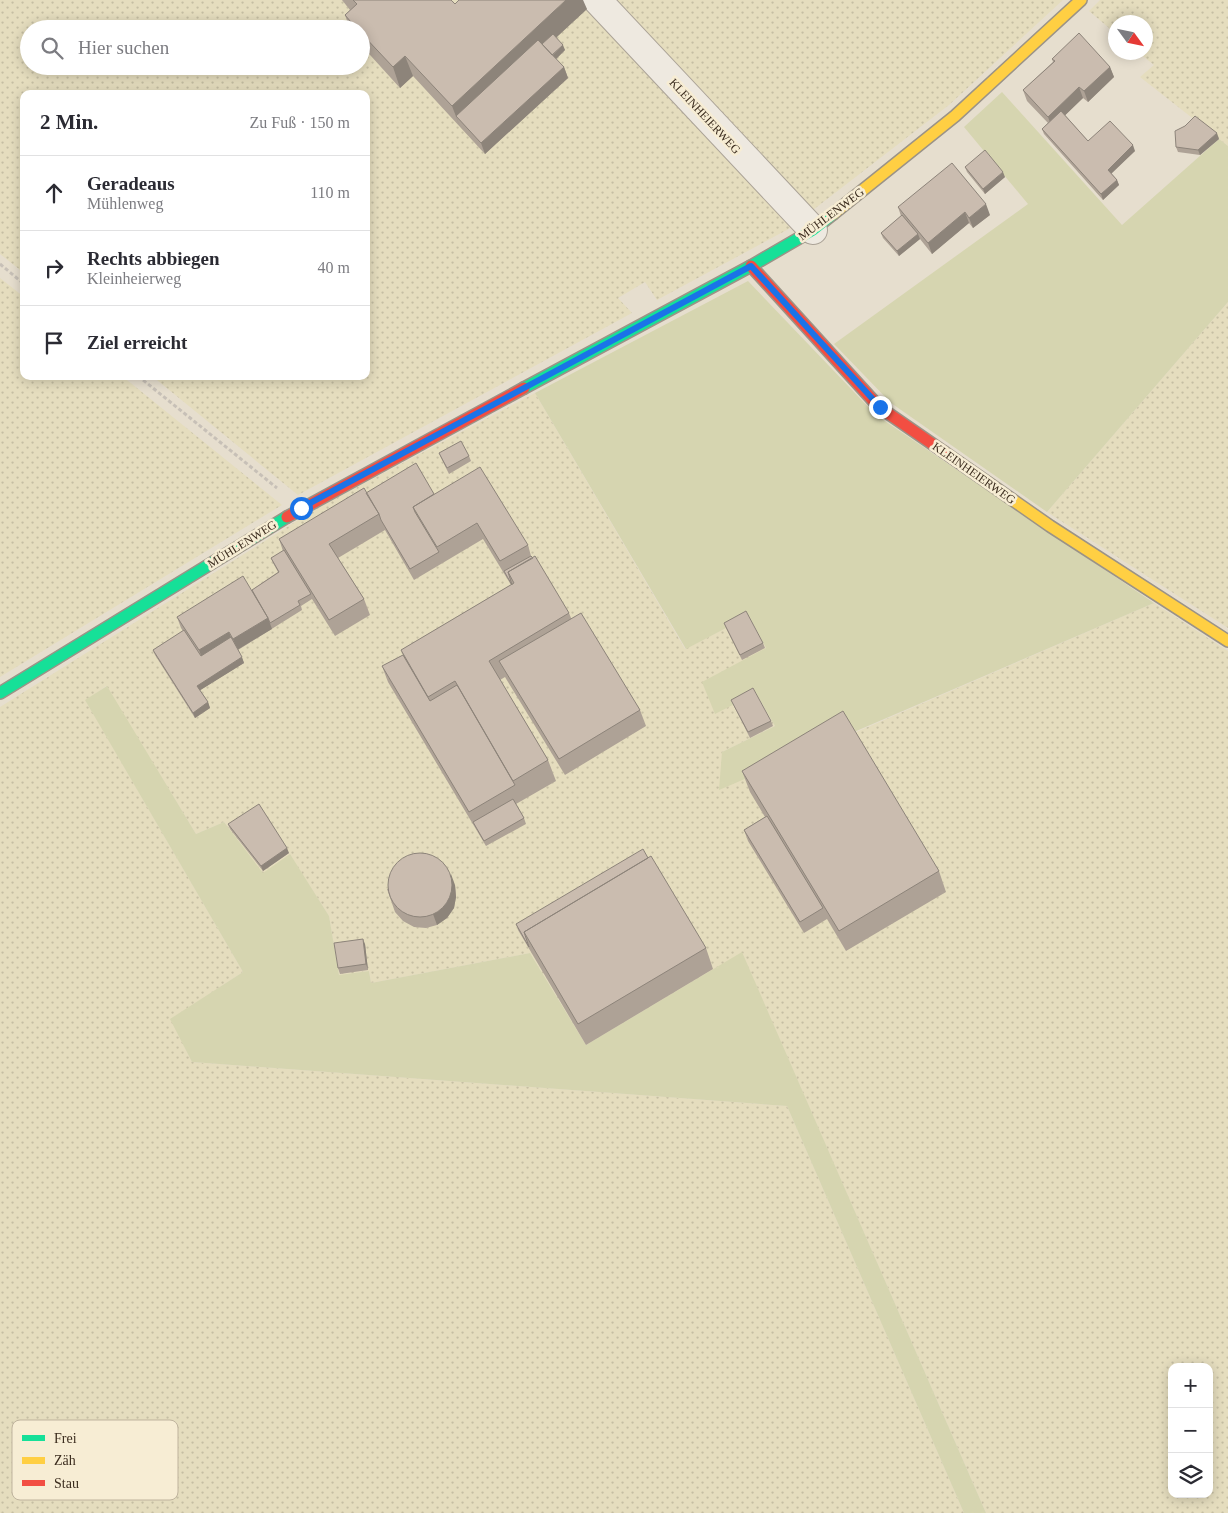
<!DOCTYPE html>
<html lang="de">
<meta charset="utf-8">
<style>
:root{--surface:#fff;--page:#f7f7f7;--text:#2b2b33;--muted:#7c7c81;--line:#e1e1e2}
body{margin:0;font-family:Georgia,serif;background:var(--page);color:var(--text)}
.controls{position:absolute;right:15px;bottom:15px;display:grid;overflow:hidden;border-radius:10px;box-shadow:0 2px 12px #0003}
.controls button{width:45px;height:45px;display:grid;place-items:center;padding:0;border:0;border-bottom:1px solid var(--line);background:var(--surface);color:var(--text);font:25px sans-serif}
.compass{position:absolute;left:1108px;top:15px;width:45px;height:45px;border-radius:50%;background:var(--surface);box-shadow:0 2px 12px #0003;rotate:123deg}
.stop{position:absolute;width:15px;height:15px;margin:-11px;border:4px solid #1a73e8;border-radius:50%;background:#fff}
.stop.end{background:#1a73e8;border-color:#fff;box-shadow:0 1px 5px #0008}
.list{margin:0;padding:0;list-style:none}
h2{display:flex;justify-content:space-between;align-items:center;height:65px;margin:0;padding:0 20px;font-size:21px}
h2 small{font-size:16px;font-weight:400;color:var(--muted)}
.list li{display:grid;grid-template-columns:32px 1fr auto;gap:15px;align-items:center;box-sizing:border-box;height:75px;padding:0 20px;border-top:1px solid var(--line)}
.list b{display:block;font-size:19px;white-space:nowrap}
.list p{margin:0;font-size:16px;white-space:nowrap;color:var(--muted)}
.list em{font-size:16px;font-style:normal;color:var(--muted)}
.icon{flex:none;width:28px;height:28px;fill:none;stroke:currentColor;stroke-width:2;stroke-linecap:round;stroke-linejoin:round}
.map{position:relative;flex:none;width:1228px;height:1513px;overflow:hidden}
.search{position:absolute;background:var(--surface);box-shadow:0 2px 12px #0003;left:20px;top:20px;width:350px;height:55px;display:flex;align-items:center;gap:12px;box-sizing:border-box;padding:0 18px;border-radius:28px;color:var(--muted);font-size:19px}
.panel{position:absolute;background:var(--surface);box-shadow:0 2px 12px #0003;left:20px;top:90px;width:350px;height:290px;border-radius:10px}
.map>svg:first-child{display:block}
.farmland{fill:url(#farmland-dots);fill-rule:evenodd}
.grass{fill:#d6d5b0}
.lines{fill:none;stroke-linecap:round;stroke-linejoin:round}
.street-casing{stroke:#aba397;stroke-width:30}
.fast-casing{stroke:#9b9387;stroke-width:14}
.slow-casing{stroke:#9b9387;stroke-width:14}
.jam-casing{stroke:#9b9387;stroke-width:14}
.path{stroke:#c7c0b7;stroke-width:3;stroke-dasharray:4 2.5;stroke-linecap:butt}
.street{stroke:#eee9e0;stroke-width:28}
.fast{stroke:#16e098;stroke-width:11}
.slow{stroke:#ffcf43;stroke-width:11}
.jam{stroke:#f24e42;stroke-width:11}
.wall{fill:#aea296}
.shaded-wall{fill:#8d847a}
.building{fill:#cabcaf;stroke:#8d847a}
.route{stroke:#1a73e8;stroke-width:6}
.labels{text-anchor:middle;stroke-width:5;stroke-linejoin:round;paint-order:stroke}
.street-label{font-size:12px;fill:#3b2c1e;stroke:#f7edd4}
.key{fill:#f7edd4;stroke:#bfb39d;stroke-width:1}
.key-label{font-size:14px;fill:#3b2c1e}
</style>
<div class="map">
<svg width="1228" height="1513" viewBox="0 0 1228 1513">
<defs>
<pattern id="farmland-dots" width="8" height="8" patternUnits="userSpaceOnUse" patternTransform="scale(1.25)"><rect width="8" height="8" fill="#e5ddbe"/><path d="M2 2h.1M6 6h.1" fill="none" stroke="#c5bea3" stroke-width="1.8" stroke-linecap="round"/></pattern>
</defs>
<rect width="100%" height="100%" fill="#e6dece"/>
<path class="farmland" d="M0,0H588L796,225L657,300L645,282L618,298L632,313L298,495L152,376H366V94H24V273L0,254ZM29,29H361V66H29Z
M614,0H1063L949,105L809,213Z
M1100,0H1228V146L1140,77L1154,65L1139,53L1146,52V22H1116L1115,33L1089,11Z
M0,278L24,297V376H122L282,505L0,677Z
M1228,302V628L1047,512Z
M535,393L685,649L749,616L766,648L756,693L775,726L722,752L854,733L1154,603L1228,651V1513H986L742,953L586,1045L530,953L371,983L369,971L339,976L329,916L290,855L263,874L224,822L196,834L106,686L86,701L243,972L171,1019L192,1062L787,1106L964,1513H0V707L314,510ZM1172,1367H1209V1494H1172Z"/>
<path class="grass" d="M1002,92L1122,225L1219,139L1228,146V302L1047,512L891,403L834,344L1028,204L964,127Z
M748,281L876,415L1154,603L719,790L722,752L775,726L756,693L715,714L702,682L766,648L749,616L686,649L535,393Z
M107,686L196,834L224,822L263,873L290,854L329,916L339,975L369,971L371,983L530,953L586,1045L742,952L986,1513H964L787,1106L192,1062L170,1019L243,972L85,700Z"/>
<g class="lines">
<g class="street-casing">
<path id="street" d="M597,0L813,230"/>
</g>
<g class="fast-casing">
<path id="fast" d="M524,388L751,266L813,230L833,214
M0,693L287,517"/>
</g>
<g class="slow-casing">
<path id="slow" d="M833,214L955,116L1081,0
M944,452L1050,526L1228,641"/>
</g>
<g class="jam-casing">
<path id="jam" d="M751,266L879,407L944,452
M287,517L524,388"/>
</g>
<path class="path" d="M0,264L24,284
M138,376L277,488"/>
<use href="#street" class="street"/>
<use href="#fast" class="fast"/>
<use href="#slow" class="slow"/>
<use href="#jam" class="jam"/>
</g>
<path class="wall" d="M342,0H451L455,4L587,9L556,37L565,50L556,59L564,67L568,78L485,154L413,76L400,88L361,45V29H350L345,15L350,10Z
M1052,59L1110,67L1114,77L1088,102L1083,98L1065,115L1088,141L1135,151L1111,173L1117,180L1119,185L1103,200L1044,134L1042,129L1048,123L1027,101L1023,90L1053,62Z
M1185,126L1219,139L1200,155L1178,152L1176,147Z
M965,167L1005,177L985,194L967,172Z
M898,207L990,215L973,228L969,223L932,254L920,239L899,256L883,238L881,233L901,216Z
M439,453L469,456L471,461L449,474L441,458Z
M366,493L434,494L528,545L531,556L569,613L571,618L640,710L646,726L565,775L505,677L500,680L548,760L556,781L516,804L524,818L526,824L486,846L388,682L382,666L403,655L401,650L511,585L483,539L414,580L385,530L338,558L364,599L370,615L335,636L312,599L301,606L302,610L238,650L244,663L200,690L208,702L210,708L195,718L155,655L153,650L183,631L181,628L177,617L252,590L278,572L273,563L271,558L283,551L279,539Z
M724,623L763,643L765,648L742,660L726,628Z
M731,700L771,721L773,726L750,738Z
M742,771L939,871L946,892L846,951L827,919L804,933L748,841L744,830L765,817L750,792Z
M228,824L289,853L263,871L230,829Z
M455,885L456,897L454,908L447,918L437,925L426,928L414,927L403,921L395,912L387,889Z
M516,924L706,948L713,969L586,1045L518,930Z
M365,944L368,970L340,974L338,968Z"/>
<path class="shaded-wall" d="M566,0H583L587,9L544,49L456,116L460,127L452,106Z
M563,45L565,50L553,62L551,57Z
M405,56L413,76L400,88L393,67Z
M564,67L568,78L485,154L481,143Z
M1110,67L1114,77L1088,102L1084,91Z
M1079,87L1083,98L1052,128L1048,117Z
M1217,133L1219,139L1200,155L1198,150Z
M1133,145L1135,151L1110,175L1108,170Z
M1003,172L1005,177L985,194L983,189Z
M1117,180L1119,185L1103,200L1101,194Z
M986,204L990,215L973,228L969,218Z
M965,212L969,223L932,254L928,243Z
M918,234L920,239L899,256L897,251Z
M268,618L272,629L237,650L233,639Z
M229,632L233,643L203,661L199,650Z
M242,657L244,663L199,691L197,686Z
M208,702L210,708L195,718L193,713Z
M287,848L289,853L263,871L261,866Z
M451,874L455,885L456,897L454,908L447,918L437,925L433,914Z
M363,939L365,944L368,970L366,964Z"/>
<path class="building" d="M353,0H451L455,4L459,0H566L452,106L405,56L393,67L361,33V29H357L345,15L357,4Z
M1079,33L1110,67L1084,91L1079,87L1048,117L1023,90L1055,61L1052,59Z
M553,34L563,45L552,55L542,44Z
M538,40L564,67L481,143L456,116Z
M1061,111L1088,141L1110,121L1133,145L1108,170L1117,180L1101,194L1042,129Z
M1195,116L1217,133L1198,150L1176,147L1175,131L1185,126Z
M985,150L1003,172L983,189L965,167Z
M952,163L986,204L969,218L965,212L928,243L898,207Z
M902,215L918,234L897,251L881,233Z
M461,441L469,456L447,468L439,453Z
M416,463L434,494L413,507L415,512L439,552L410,569L381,520L379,514L366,493Z
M480,467L528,545L500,561L477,523L437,547L413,507Z
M364,488L379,514L329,544L364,599L329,620L279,539Z
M284,550L311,594L298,601L300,605L270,623L268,618L252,590L279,572L271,558Z
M531,556L533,558L508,572L512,585L504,571Z
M535,556L569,613L489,661L548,760L513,781L455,681L428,697L401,650L514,583L508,572Z
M243,576L268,618L233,639L229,632L199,650L177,617Z
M746,611L763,643L740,655L724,623Z
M581,613L640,710L559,759L499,661Z
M184,630L201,656L231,637L242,657L197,686L208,702L193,713L153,650Z
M403,655L430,701L457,685L515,785L469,812L382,666Z
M753,688L771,721L748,732L731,700Z
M843,711L939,871L839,931L742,771Z
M513,799L524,818L484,841L473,822Z
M259,804L287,848L261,866L228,824Z
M767,816L823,908L800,922L744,830Z
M643,849L648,858L524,932L529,947L516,924Z
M388 885a32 32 0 1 1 64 0a32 32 0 1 1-64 0Z
M651,856L706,948L578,1024L524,932Z
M363,939L366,964L338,968L334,943Z"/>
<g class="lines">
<path class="route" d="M301,508L751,266L880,407"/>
</g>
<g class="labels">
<g class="street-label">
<text transform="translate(705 116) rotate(47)" y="4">KLEINHEIERWEG</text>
<text transform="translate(831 214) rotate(-37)" y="4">MÜHLENWEG</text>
<text transform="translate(974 473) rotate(35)" y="4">KLEINHEIERWEG</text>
<text transform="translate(242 544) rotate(-32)" y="4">MÜHLENWEG</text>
</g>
</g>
<rect x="12" y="1420" width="166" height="80" rx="8" class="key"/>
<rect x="22" y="1435" width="23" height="6" fill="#16e098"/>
<rect x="22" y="1457" width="23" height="7" fill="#ffcf43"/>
<rect x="22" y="1480" width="23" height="6" fill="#f24e42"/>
<g class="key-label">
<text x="54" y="1443">Frei</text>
<text x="54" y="1465">Zäh</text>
<text x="54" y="1488">Stau</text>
</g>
</svg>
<div class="controls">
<button>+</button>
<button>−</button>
<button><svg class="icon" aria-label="layers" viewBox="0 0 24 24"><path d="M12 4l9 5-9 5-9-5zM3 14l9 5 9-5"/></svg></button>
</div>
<svg class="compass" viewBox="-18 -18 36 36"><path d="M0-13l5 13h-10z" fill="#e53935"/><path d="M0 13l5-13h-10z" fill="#7c7c81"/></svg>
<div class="stop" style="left:301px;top:508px"></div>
<div class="stop end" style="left:880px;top:407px"></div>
<div class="search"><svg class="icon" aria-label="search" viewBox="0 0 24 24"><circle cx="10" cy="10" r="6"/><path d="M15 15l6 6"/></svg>Hier suchen</div>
<section class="panel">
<h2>2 Min.<small>Zu Fuß · 150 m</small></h2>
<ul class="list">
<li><svg class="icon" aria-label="ahead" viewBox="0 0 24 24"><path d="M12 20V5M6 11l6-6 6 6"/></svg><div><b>Geradeaus</b><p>Mühlenweg</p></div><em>110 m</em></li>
<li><svg class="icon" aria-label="right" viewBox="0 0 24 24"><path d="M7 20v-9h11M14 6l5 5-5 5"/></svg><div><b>Rechts abbiegen</b><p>Kleinheierweg</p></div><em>40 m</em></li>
<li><svg class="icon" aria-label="arrive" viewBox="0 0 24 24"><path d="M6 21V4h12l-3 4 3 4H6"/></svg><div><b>Ziel erreicht</b></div></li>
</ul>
</section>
</div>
